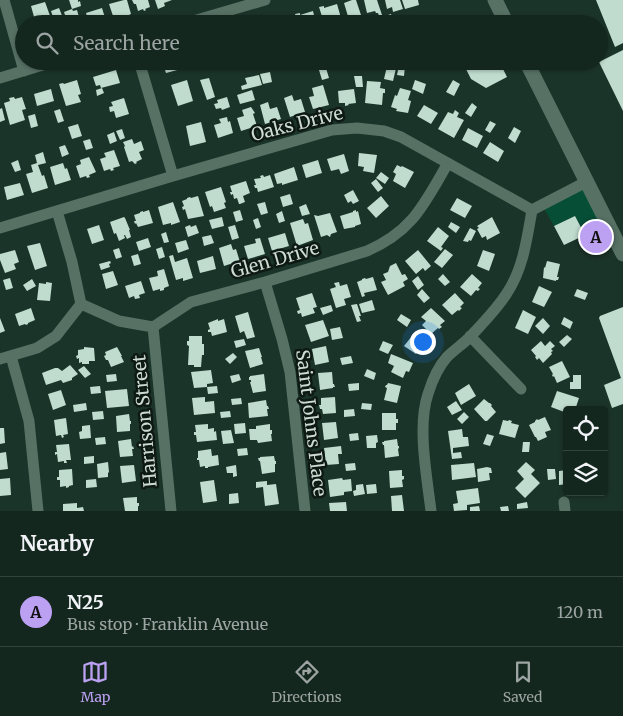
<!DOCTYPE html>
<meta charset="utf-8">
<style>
:root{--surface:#14271f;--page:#21332c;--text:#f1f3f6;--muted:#9da5a4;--line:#33443d;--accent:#bca0f2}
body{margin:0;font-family:Merriweather,serif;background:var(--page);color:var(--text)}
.controls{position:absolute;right:15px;bottom:15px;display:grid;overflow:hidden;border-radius:5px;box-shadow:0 1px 4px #0004}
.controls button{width:45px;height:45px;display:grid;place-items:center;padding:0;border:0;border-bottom:1px solid var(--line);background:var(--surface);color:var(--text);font:25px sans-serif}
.you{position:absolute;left:422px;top:341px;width:18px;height:18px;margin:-12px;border:4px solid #fff;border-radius:50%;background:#1a73e8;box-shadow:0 0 0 8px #1a73e833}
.badge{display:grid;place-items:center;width:32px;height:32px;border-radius:50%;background:var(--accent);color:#111;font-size:16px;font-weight:700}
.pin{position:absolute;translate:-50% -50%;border:2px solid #fff;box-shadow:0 1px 5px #0006}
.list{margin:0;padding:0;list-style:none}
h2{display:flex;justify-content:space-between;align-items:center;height:65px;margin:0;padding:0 20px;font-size:21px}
h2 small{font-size:16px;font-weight:400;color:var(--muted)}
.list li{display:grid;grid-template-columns:32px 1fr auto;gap:15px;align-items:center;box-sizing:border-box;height:70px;padding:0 20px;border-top:1px solid var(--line)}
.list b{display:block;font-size:19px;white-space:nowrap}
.list p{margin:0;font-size:16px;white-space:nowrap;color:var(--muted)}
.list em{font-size:16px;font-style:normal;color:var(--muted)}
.icon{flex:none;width:28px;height:28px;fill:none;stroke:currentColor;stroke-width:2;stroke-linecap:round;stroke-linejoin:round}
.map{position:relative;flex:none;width:623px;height:511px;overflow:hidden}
.search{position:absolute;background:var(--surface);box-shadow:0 1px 4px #0004;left:15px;right:15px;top:15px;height:55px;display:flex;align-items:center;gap:12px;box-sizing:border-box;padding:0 18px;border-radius:28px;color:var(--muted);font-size:19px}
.sheet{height:135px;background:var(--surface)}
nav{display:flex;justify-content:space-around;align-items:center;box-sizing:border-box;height:70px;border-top:1px solid var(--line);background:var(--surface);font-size:14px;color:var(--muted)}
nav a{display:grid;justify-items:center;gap:2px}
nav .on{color:var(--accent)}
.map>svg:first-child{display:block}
.green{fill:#074e37}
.building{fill:#bfdcce}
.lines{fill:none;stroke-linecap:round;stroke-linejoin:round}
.street{stroke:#577165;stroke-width:11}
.secondary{stroke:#577165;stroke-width:15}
.labels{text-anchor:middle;stroke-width:5;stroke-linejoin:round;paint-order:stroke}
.street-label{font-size:18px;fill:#cddbd4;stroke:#0e1914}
</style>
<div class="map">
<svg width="623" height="511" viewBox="0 0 623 511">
<rect width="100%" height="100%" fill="#1b3429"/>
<path class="green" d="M586,182L607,223L585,234L575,216L554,226L542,205Z"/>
<path class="building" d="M69,0H78V2L80,1L81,6L72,9Z
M124,0H127L131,14L120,19V17L114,19L109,4Z
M132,0H148L150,7L145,9L146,10L144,11L143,9L138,11L136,4H134Z
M155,0H172L164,3L165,6L158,9Z
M352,0H356L362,18L359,19V20L350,23L344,3Z
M364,0H377L383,18L380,19L378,13H376L375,11L367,13Z
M385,0H400L403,9L393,12L392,7L387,9Z
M402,0H418L419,5L405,9Z
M596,0H623V43L615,47Z
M45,2L53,24H36L31,6Z
M337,4L341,18L324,23L319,7L324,6V8Z
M59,8L63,18L54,20L51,11Z
M102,8L106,21L97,24H89L86,13Z
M72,9L73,11L77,10L81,24H68L64,12Z
M313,11L316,24H298L295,14L300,13V15Z
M391,14L394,23L387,24L385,16Z
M286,19L288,24H267L274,21V23Z
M623,50V111L599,62Z
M165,61H178L181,69L166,73L165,70L168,69Z
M462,61H499L507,77L486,88L471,79Z
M388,62L397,64L393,81L384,79Z
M399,65L405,66L404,76L397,75Z
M326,68L329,78L322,80L319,70Z
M116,70L120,83L101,88L100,85L96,86L93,77Z
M270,72L272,82L263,84L260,74Z
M259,75L262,85L242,90L241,86L247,84L245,78Z
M354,76H362L363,87H356Z
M209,78L215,97L207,100L200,80Z
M77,80L81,94L78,95L81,102L66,106L59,84L63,83L64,84Z
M187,80L193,101L178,106L171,85Z
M415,80L426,84L423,94L412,89Z
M453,80L460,84L454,96L446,92Z
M367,81L381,82L380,88L385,89V93H383L382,105L365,103Z
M323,85L329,105L313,109L309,97L314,96L312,88Z
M102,88L104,93L97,96L96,90Z
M400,88L411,91L408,100L411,101L408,113L396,111L397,109L391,107L395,95L397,96Z
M51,89L54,101L37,106L34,94Z
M354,89L356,103L348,104L349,105L345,106V103H339L338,91Z
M252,90L255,100L240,104L237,95Z
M292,95L294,101L301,99L305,112L290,117L284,98Z
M14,97L15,99L22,97L26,109L22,110L25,120L10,125L4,103L10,101L9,98Z
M227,97L230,107L222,110L221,108L216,109L214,104L218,103L217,100Z
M124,98L129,114L116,118L114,111L110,112L109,107L113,106L111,102Z
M268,102L270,109L277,107L281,119L265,124L260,105Z
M472,103L477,107L471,117L465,113Z
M424,105L438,113L431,124L417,116Z
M251,107L255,113L253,114L257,126L241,131L237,118L244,116L242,110Z
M2,108L5,120L0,122V109Z
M60,109L64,121L58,123L54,111Z
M455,110L459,113L457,117L464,120L454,138L438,129L448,112L453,114Z
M35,114L38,126L31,128L28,116Z
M227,117L228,122L230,121L233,133L218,138L214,125L221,123L219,119Z
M490,121L496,124L490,133L485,130Z
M201,122L206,142L190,146L186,126Z
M78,124L82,136L72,139L68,127Z
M514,127L521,131L515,143L508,138Z
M468,128L483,136L477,148L462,140Z
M122,129L125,138L120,140L116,131Z
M114,132L117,141L110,144L107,135Z
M90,139L93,148L86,150L83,141Z
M132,139L134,144L141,141L144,150L139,152L142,159L136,162L137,163L135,164L132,161L129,162L124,147L125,146L123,142Z
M490,142L504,151L498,162L483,153Z
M65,145L69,154L62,157L59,147Z
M114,150L120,166L113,168L114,170L111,171L110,169L104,171L100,159L106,157L104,153Z
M43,152L46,163L38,165L42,176L44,175L48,188L32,193L26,174L33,172L31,165L37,163L35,155Z
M359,153L377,155L374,173L363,171L364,167L358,166Z
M344,154L349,171L341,174L339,169L331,171L327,159Z
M89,157L96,172L89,175L90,177L87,178L86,176L80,178L76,166L81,164L80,160Z
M18,160L21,170L15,172L11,163Z
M318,160L322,173L306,178L302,165Z
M63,163L65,169L67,168L71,180L55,185L50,167Z
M397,165L401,167L402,166L414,172L405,188L393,181L396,174L393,172Z
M294,167L298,180L282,185V183L277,184L274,174Z
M381,172L389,178L385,184L376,178Z
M263,175L264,177L270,175L274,187L258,192L257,188H255L254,185H256L254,179L261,178L260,176Z
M376,179L383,188L378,192L371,183Z
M246,181L250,193L243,196L245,202L240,204H239L237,198L234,199L233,194L231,195L230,192H232L230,186Z
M20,183L24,195L7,200L4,187Z
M221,187L226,202L224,203L226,208L214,212L212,206L210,207L205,192Z
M353,190L359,201L353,204L351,201L348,203L344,195Z
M290,194L293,204L283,207L280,197Z
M198,196L204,216L188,219L185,209L183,210L182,207L184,206L182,201L187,199V198L190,197L191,198Z
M381,196L389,206L376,218L367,208Z
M457,198L472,206L465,218L450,210Z
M173,202L180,222L171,225V223L163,225L158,207Z
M265,202L268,213L261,215L257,204Z
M306,204L310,214L302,216L299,207Z
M149,210L153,223L138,227L136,223L135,224L134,221H136L134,215L140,213V212L143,211V212Z
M240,210L243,220L236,222L233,212Z
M356,210V212L358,211L361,224L355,226V227L344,229L340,216L353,212V211Z
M282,211L285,221L279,223L276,214Z
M330,213L337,232L331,234L330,237L327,235L321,237L314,215L318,216Z
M575,216L585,235L564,245L554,226Z
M124,217L125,218L130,230H129L131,237L127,239L125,235H124L125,238L119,241L116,233L114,234L110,222Z
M222,217L224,226L212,229L209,220Z
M492,217L500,233L487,240L486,236L482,238L477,229L479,228L477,226Z
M258,218L261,227L256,229L253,220Z
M303,219L305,224L308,223L313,240L297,246L290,223Z
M451,222L460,227L456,233L448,227Z
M99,225L104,240L92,244L87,229Z
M190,225L191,227L196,225L199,233L188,237L185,227Z
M235,225L239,238L232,240L228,227Z
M438,227L449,236L441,247L443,248L441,251L427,241Z
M470,228L476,231L471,241L469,240L468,242L463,241Z
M166,232L169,242L164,243L161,234Z
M285,233L289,246L272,251L268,238Z
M211,235L214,243L204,246L202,237Z
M148,238L151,247L139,251L136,242Z
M260,238L265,254L248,259L244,246L256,243L255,239Z
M186,240L189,249L178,253L175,243Z
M40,243L47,266L35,270L27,246Z
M231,244L233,250L236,249L240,262L234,264V265L231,266L230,264L224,266L219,248Z
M162,247L165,257L159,259L156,249Z
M119,248L122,257L116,259L113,250Z
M445,249L453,255L442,268L434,262Z
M15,250L19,262L14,264L16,269L5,273L0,260V254Z
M418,250L431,266L425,271L423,268L416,274L405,261Z
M483,250L495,254L489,271L477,266Z
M138,254L141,264L134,266L131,256Z
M173,255L175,262L187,258L193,278L183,281V278L176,280L169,256Z
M213,256L216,269L200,273L197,261Z
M110,261L111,263L109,264L110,267L101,270L99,264Z
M547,261L560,264L557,277H559L558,280H556V281L543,278L544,267L545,268Z
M396,263L402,275L405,274L408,279L403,282L405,286L388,295L381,282L386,280L383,274L388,272L390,266Z
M164,269L169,286L164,288V290L160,291V289L153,291L149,278L158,276L157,271Z
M113,271L118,285L106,289L102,274Z
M443,274L450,282L445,286L438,279Z
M472,274L482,283L478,288L480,289L478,291L476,290L471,296L460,287Z
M418,276L424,285L418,290L412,281Z
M373,277L377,290L364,293L365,296L362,297L357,282L362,280V279L365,278L366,279Z
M10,278L13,288L6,290L3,280Z
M32,279L36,286L27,291L23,285Z
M141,281L145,293L139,295L140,298L135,299L134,296L129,298L125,286Z
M46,282L52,283L50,301L37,300L39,283L46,284Z
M339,282L340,286L347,284L351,297L344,299L346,305L336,308L330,289L336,287L334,283Z
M539,286L552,292L544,307L532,302Z
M422,289L430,298L424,303L417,295Z
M577,289L588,293L585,300L574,296Z
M312,293L317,307L313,308L315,313L302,317L301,313L298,314L297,311L300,310L296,298Z
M455,293L464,303L460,307L462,308L459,311L458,310L452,315L442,305Z
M372,300L375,310L362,313L359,304Z
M357,304L361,316H359L361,321L357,322L351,305Z
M331,305L333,311L323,315L320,308Z
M623,307V404L612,408L604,385L621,378L599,318L600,316Z
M31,308L35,320L28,323V324L26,325L25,324L19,326L15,314Z
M431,308L445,321L440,325L442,327L439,329L438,328L431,334L422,325L426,321L421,317Z
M523,310L536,317L528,334L515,328Z
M248,312L255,337L247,339L244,331L240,333L235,316Z
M401,314L411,320L407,327L397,320Z
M564,317L573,322L570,329L561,324Z
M0,318L5,331L0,333Z
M543,318L550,326L543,334L535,326Z
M218,319V321L224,319L227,332L212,336L211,332H208V330L210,329L208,323Z
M323,320L329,336L311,342L305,325Z
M340,327L343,338L332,340L330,329Z
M416,331L427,339L423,345L424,346L421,349L420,348L416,354L404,346Z
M567,335L572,339L564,347L559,342Z
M189,336H202V344H204V355H202L201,367H194V365H188L189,346L187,345V341H189Z
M244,339L246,345L236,348L234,341Z
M383,341L393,345L388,354L379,350Z
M541,341L545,346L550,341L555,346L551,349L553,351L551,352L552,354L543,363L539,358L537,360L535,357L536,356L531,350Z
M326,346L329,362L315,365L312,349Z
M84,347L94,348L95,361H89V364H82V362L79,363V358L77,359L76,356L78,355V350L84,349Z
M117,347L122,356H121L124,362L111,367L108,360H106L104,356L106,355L105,352Z
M259,348L262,357H261L263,364L250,368L245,351Z
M233,353L237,357L230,364L225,359Z
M391,354L413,363L409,372L406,371L403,378L391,372L394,366L388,363Z
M351,356L353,363L342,365L340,358Z
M562,361L570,377L557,383L554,376L553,377L552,375L553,374L549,367Z
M70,365L78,374L72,378V380L63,383L61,380L46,385L42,373L55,368H58L62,371Z
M84,366L91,374L85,378L78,370Z
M367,369L376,373L374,380L364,376Z
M211,370L213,383L207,384V387L194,388L191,372Z
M332,372L333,384H334L335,387H333V388L320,390L318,373Z
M116,374L117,381L107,382L106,375Z
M239,374L241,380L232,383L230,376Z
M264,374L266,391L253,393L250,382H251V380H249V377H250V376Z
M573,375H581V389H570V382H573Z
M359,383V390L349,391L348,384Z
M388,383L401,386L397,403L384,400L387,388L385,387L386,385H387Z
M469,384L476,396L461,405L455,393Z
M100,386L101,393L91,394L90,387Z
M217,386L218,393L208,394L207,387Z
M127,389L129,406L107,408L105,391Z
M61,390L66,405L53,410L48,394Z
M557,391L579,398L575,410H567V413L551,407Z
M205,397V402L214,401L215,413L194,415L192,398Z
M335,397L336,413L323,414L322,409H320L319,405H321V398Z
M241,398L242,404L232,405L231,399Z
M484,399L489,403H490L492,405L491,406L496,412L487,421H485L474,409Z
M266,400L267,406H268L269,409H267L268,416L249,418L248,403Z
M456,401L462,410L452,415L447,407Z
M86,403L87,410L74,412L73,405Z
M362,403L372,404L371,410L361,409Z
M354,409L355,416L344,417V410Z
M103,411L104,419L93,420L92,412Z
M230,411L231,417L221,418L220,412Z
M464,412L469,417L462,424L457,419Z
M382,413H396V419H398V423H396V430H382Z
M129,414L130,421H131V424H130V431L117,432L116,416Z
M545,417L551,430L545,432L547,437L538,441L536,437H535L529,425L535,422V421L537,419L538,420Z
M66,418L68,434L63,435L64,437L62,438L61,435L56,436L54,420Z
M503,420L508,421L509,420L512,421L511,423L519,425L515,438L499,434Z
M336,422L338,438L324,440L322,423Z
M245,423L246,433L235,434L234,424Z
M208,424V429L214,428V432L216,431L217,440L197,442L196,435H194V432H196L195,425Z
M270,424V430H272V434H271L272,441L258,443L257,440H250L249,429H256V426Z
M90,425L91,438L80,439L79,432L82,431V426Z
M0,428H4L5,443L0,444Z
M462,429L463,437H468L469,446L453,448V453L461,452L462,458L452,459L448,431Z
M231,430L234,443L223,444L221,431Z
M358,433L359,440L350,441L349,434Z
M487,434L494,436L490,446L483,444Z
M377,435L378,442L376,443V448H367L366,436Z
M105,437L106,444L96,445L95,438Z
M131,439L132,447L133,446L134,449H132L133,456L120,457L118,441Z
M397,439L398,446H399V448L398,449L399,456L385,458L384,445H383L382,442H384V441Z
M523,442H530L529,452H522Z
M69,444L71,460H66L67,463H64V461L58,462L57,454L55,455V452H57L56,445Z
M341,446L342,454H338L339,464L326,465L324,448Z
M247,448L248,455L238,456L237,449Z
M211,449L212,456L218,455L219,465L208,467V468H205V466L200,467L199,460H197V458H198V451Z
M6,452L8,469L0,470V453Z
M94,456V463L84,464V457Z
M274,456L275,461H276V464H275V472L262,474L260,461H259L258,458H260V457Z
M108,462L109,472L108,473V477L98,478L97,464Z
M526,462L535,470L531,474L540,483L525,498L515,488L524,479L517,471Z
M355,463L356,470L346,471L345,464Z
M474,463L476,477L452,480L451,465Z
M134,465L136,481L122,483L120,466Z
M236,465L237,476L233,477V473H227L226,467Z
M487,467L491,468L492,473H489L490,480L478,482L477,469Z
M72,469L73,485L69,486V487L66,488V486L60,487V480H57V477H59V470Z
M547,469H555L556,479L548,480Z
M402,470V476H404V479L402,480L403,487L390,488L389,471Z
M567,470V484L559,485V471Z
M10,478L11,495L0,496V479Z
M342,478L343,480L351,479L352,491L344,492V495L330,497L328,480Z
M96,479L97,487L86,488V480Z
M214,480L217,501L203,503L200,482Z
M267,481V485L276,484L279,504L265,506L263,487L256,488V482Z
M363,484L365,494L354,496L353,491L356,490V485Z
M376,484L377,493L367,494L366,485Z
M478,488L480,503L467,505V510L454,511L453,504L458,503L456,491Z
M238,493L239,503L229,504V494Z
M402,495L404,511H392L391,496Z
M137,497V503H139V506H138V511H125L123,498Z
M346,502L347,511H330L329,503Z
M527,502L528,508L517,509V504Z
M77,503V508L83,507L84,511H63V504Z
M479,506L480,511H470V507Z
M508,506L509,511H501L500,507Z"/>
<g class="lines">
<path class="street" d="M4,0L24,71
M183,24L265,0
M139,61L173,176
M0,78L56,61
M57,211L72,262L81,304
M0,228L173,176L332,130L357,128L384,131L401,137L532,210L586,182
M265,282L282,339L290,372L305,511
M81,304L119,321L153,327L191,302L265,282L367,251C413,231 424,204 448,163
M153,327L171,511
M470,336L521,389
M11,356L29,421L38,511
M0,359L37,348L56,336L81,304
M564,502L565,511
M431,511C427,477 417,426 428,394C432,381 438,367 447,357C454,350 463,344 470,337C483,323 497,309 507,293C523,269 527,239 532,210"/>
<path class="secondary" d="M495,0L507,24
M526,61L623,254"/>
</g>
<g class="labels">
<g class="street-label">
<text transform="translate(297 124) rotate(-14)" y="6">Oaks Drive</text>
<text transform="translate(275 260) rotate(-16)" y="6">Glen Drive</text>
<text transform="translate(145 421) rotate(-95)" y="6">Harrison Street</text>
<text transform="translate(311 423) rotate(83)" y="6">Saint Johns Place</text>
</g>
</g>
</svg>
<div class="controls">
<button><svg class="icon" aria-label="locate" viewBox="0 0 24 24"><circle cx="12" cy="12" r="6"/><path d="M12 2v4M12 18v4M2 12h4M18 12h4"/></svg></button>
<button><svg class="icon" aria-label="layers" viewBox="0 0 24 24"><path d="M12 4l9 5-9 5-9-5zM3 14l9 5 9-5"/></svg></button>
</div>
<div class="you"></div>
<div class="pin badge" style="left:596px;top:237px">A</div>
<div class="search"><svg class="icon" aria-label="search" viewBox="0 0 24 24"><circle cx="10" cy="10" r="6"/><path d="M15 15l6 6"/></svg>Search here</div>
</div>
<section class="sheet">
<h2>Nearby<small></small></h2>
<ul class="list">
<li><span class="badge">A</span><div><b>N25</b><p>Bus stop · Franklin Avenue</p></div><em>120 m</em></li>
</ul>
</section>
<nav>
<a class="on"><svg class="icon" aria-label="map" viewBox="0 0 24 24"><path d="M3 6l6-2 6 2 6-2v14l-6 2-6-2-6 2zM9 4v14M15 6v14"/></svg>Map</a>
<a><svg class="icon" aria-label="directions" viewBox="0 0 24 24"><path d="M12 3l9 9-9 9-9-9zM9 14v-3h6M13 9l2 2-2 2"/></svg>Directions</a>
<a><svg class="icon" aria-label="saved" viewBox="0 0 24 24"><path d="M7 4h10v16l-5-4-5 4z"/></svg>Saved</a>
</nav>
